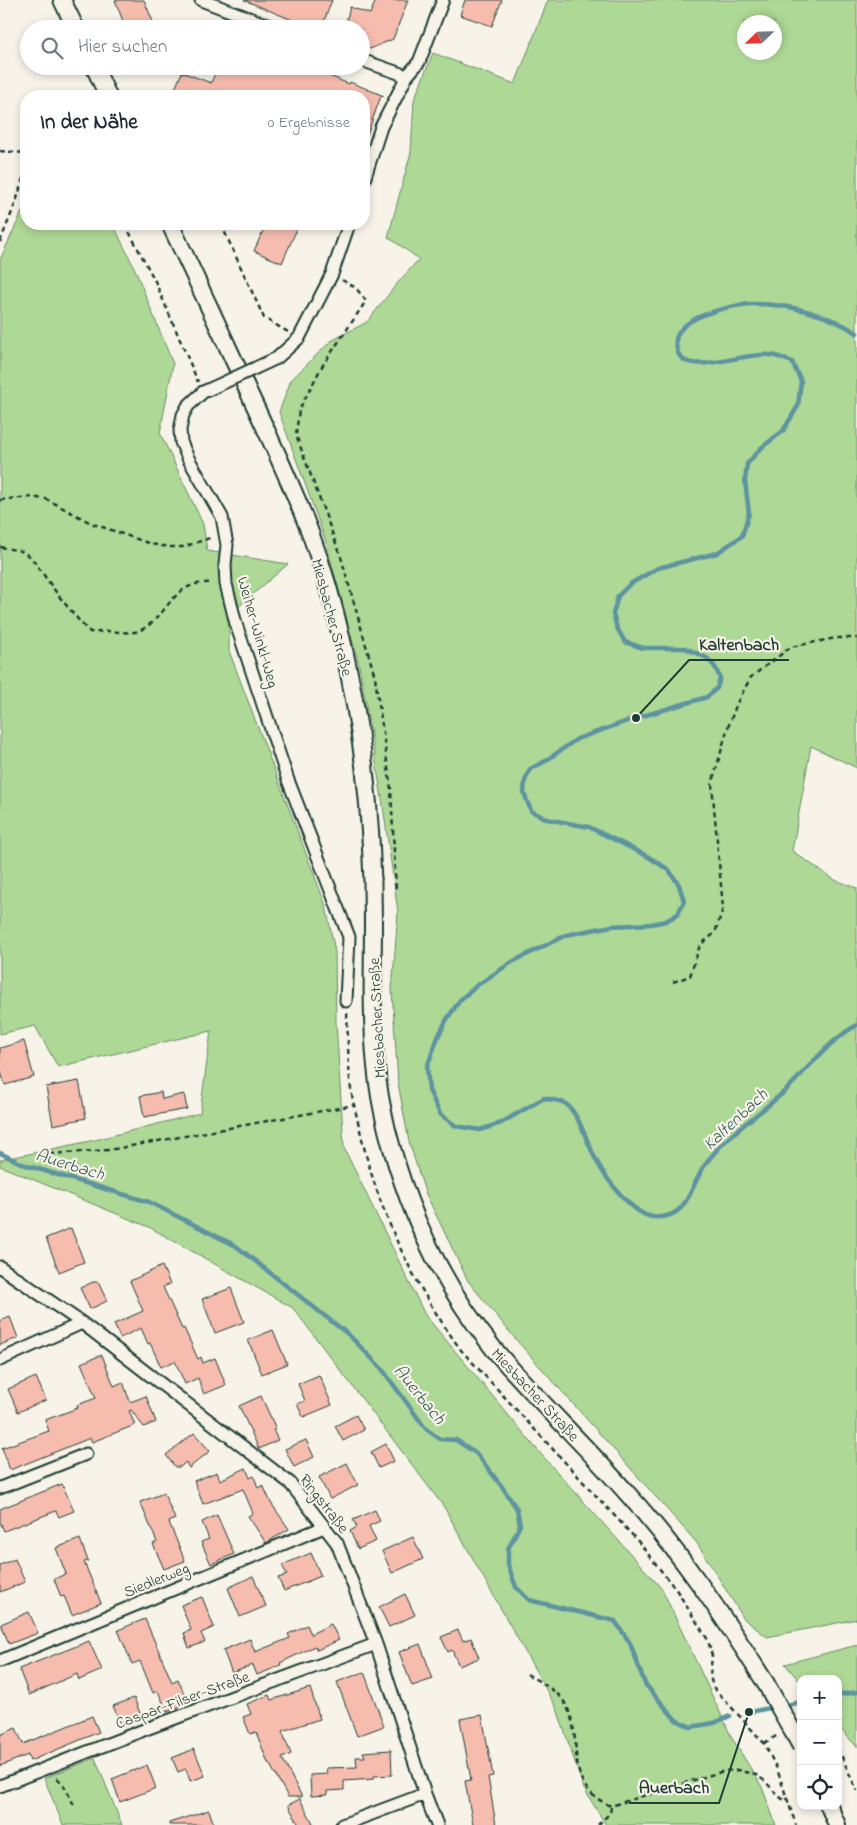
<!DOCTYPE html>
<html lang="de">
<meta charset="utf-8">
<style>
:root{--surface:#fff;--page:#f6f6f7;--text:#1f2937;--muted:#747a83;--line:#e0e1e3}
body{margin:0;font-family:"Indie Flower",sans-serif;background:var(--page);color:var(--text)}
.controls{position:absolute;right:15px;bottom:15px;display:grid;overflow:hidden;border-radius:10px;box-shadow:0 2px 8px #0003}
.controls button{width:45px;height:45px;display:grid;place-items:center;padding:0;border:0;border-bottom:1px solid var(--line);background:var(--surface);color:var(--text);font:25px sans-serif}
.compass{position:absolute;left:737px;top:15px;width:45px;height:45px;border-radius:50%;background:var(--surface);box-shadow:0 2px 8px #0003;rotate:247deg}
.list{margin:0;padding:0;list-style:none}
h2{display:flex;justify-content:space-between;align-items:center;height:65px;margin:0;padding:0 20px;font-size:21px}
h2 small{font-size:16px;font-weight:400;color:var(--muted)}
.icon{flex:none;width:28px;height:28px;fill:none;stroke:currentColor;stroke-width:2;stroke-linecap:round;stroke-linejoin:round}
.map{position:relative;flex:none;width:857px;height:1825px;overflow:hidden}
.search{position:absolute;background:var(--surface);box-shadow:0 2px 8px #0003;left:20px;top:20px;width:350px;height:55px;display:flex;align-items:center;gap:12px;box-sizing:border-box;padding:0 18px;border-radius:28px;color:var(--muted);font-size:19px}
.panel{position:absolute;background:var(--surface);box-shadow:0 2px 8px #0003;left:20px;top:90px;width:350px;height:140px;border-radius:20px}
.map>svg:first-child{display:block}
.green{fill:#aed896;stroke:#668a65;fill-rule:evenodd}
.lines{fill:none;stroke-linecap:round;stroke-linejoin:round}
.stream{stroke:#5d94a0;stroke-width:4.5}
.building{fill:#f6bcae;stroke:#1f3d34}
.minor-casing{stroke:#1f3d34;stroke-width:15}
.secondary-casing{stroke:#1f3d34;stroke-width:20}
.path{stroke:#1f3d34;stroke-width:2.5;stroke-dasharray:5 4;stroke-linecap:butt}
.minor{stroke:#f7f3e8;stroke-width:11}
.secondary{stroke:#f7f3e8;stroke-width:16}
.minor-bridge-casing{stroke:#1f3d34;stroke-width:15;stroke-linecap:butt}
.secondary-bridge-casing{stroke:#1f3d34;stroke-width:20;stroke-linecap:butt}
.minor-bridge{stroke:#f7f3e8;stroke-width:11}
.secondary-bridge{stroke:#f7f3e8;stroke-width:16}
.labels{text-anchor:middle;stroke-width:4.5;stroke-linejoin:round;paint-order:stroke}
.street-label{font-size:16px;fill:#1f3d34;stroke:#f7f3e8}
.water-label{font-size:18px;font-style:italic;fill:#345a58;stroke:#f7f3e8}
.leader{fill:none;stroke:#1f3d34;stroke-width:2}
.callout-dot{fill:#1f3d34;stroke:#f7f3e8;stroke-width:2}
.callout-label{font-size:18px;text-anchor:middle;font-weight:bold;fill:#1f3d34;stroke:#f7f3e8;stroke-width:4.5;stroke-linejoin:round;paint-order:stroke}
</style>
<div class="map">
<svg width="857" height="1825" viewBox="0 0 857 1825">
<rect width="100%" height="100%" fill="#f7f3e8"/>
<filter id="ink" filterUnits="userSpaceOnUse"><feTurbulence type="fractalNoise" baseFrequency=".02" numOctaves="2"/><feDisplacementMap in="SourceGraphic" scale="10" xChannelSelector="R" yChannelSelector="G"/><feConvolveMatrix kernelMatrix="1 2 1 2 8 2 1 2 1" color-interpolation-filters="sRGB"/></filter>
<g filter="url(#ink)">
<path class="green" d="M548,0H857V768L811,746L792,851L835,880L857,888V1619L767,1637L744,1619L697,1543L518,1342L468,1281L425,1192L409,1142L398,1083L392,990L398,912L381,792L359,665L325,539L279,412L291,380L331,341L367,322L396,285L419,259L388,237L411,152L414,100L433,53L515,84ZM744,22H774V52H744Z
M26,203V224H113L134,267L173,364L160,433L203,524L207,551L288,564L229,615V651L326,906L335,952L336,1022L344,1148L425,1315L540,1453L662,1589L732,1738L762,1787L776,1825H606L584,1789L557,1709L444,1507L293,1308L149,1227L0,1166V1160L95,1140L200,1113L211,1031L58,1067L35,1026L0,1034V260Z
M857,1645V1747L838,1726V1679H801V1683L785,1664Z
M95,1758L122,1825H63L44,1778Z"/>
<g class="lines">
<path class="stream" d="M857,333C828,314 786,303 751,304C732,305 673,317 676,344C677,351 678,356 684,360C700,371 749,352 770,355C778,356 785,359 792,362L801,381L798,406L783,431L761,448L747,464L745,481L749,513L742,536L717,553L658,568L630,584L618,596L613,614L617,628L625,642L643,648H685L707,658L715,667L720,678L717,688L707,697L636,718L577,739L544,762L530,769L525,781L524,793L531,811L547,819L589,827L647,856L669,870L679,885L684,901L678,914L666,921L651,924L612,926L566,935L512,962L476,986L460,1000L447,1019L438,1037L427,1067L429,1090L440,1114L456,1126L480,1130L501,1123L544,1098C550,1100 561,1100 566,1104C579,1114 588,1145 596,1160C605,1177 633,1216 654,1217C688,1220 689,1188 705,1165C724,1136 759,1115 785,1091C808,1069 828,1041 857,1025
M0,1153L25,1165L149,1202L236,1246L349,1335L382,1369L426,1429L440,1439L456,1440L476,1453L503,1488L517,1509L520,1525L508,1549V1565L516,1587L529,1600L615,1621L630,1643L645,1684L676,1720L691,1727L714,1723L730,1716
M838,1695L857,1692
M782,1706L801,1702
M749,1712L775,1707"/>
</g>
<path class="building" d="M115,0H144L156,29H126Z
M244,0H332L321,29H314Z
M376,0H408L393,39L370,49L361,46V29H344L350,7L370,14Z
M465,0H502L492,26L460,15Z
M218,66H299L309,71L310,68L349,84L350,82L384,96H381L365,140L364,96H172L182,72L211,83Z
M266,224H299L282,263L254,251Z
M24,1041L34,1077L5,1085L0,1069V1048Z
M79,1081L86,1118L53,1125L46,1087Z
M161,1092L162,1099L184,1094L187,1109L144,1117L140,1096Z
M71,1228L84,1262L59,1272L46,1238Z
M162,1266L170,1284L163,1287L182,1329L184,1328L198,1359L201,1357L203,1363L215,1358L226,1385L204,1394L198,1378L185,1384L175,1361L161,1367L150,1343L148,1344L141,1328L120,1338L114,1324L143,1311L130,1281Z
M93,1282H98L107,1301L90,1309L80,1288Z
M231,1288L244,1322L215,1333L202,1299Z
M10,1317L18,1338L0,1345V1321Z
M273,1330L287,1364L262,1374L248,1340Z
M102,1355L114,1386L123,1382L130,1402L146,1396L156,1422L144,1427L131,1410L129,1411L135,1425L92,1442L90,1438L10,1470L2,1448L49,1431L45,1420L78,1408L77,1405L96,1398L81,1363Z
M319,1375L332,1405L303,1417L297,1404L305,1401L298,1384Z
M36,1377L46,1400L18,1412L8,1389Z
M261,1396L276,1429L273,1430L278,1440L259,1449L239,1406Z
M356,1415L364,1430L343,1441L335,1426Z
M194,1433L210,1451L189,1468L186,1462L180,1467H175L166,1455Z
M306,1440L314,1457L294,1467L285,1449Z
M386,1444L394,1461L379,1468L371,1452Z
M347,1463L358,1485L330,1499L319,1477Z
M246,1468L250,1478L254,1476L258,1488L263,1485L271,1503L289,1529L266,1543L248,1516L253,1513L243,1489L203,1504L194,1481L217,1472L220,1480Z
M62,1484L74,1511L59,1517L56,1511L4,1531L0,1522V1509Z
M164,1493L175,1519L169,1522L185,1561L164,1569L153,1544L157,1542L140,1502Z
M375,1510L380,1521L369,1526L376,1541L358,1549L350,1531L357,1527L353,1520Z
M217,1515L234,1554L211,1564L201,1542L209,1539L202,1522Z
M413,1537L423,1559L392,1573L382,1551Z
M80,1539L88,1561L84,1562L101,1603L72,1615L64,1596L61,1597L54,1579L66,1574L56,1548Z
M311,1553L321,1576L284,1591L278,1578L287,1575L282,1565Z
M15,1559L25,1582L0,1592V1565Z
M253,1576L266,1606L240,1617L228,1588Z
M405,1594L415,1615L389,1627L379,1607Z
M202,1597L214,1627L201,1633L205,1642L189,1648L184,1633L191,1630L181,1605Z
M29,1612L38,1633L9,1644L1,1624Z
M145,1619L172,1682L178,1679L188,1703L167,1712L158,1691L153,1693L140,1661L132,1664L118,1630Z
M331,1624L339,1640L317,1650L315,1646L280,1663L282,1665L257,1675L253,1665L232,1673L223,1650L250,1639L255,1652L290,1638L288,1634L307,1625L311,1634Z
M458,1630L463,1641L471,1638L479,1658L459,1666L452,1650L448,1652L441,1637Z
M89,1641L102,1670L79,1680L77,1674L29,1695L19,1669Z
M420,1644L433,1679L412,1686L399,1652Z
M364,1672L384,1726L357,1736L337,1682Z
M310,1688L320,1719L282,1731L291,1754L282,1758L302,1797H288L269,1763H268L256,1732L250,1734L243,1717L251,1714L247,1704L269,1695L271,1700Z
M134,1698L142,1718L122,1727L113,1706Z
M482,1715L493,1776L488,1777L496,1825H473L465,1781L471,1780L460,1719Z
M92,1716L99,1732L30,1761L28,1755L0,1766V1735L16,1728L23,1744Z
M194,1749L205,1776L190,1781L186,1769L178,1772L172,1758Z
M391,1750L392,1775L374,1776V1779L344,1781V1790L327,1791V1795L311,1796L310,1775L327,1774L326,1768L357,1767L356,1757H365L363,1752Z
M147,1765L156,1788L120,1802L112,1779Z
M300,1799L314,1825H299L288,1805Z
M209,1810L214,1825H169V1823Z"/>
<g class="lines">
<g class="minor-casing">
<path id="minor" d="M201,0L278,29
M361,60L407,76L419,62L443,0
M364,180L381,127L407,76
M277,358L299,338L332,274L349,224
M210,389L203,392L188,406L183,415L180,430L181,442L188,458L222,517L227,545L225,565L226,584L236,624L288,780L349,937L346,1001
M0,1267L82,1323L290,1483L337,1543L376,1644L425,1794L437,1825
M0,1360L82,1323
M0,1488L86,1454
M0,1661L324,1527
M0,1786L154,1726L376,1644
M342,1825L425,1794"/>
</g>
<g class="secondary-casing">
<path id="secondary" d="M62,0L76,29
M94,66L108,96
M170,224C197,280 223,337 249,393C271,440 293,487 311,535C338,609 354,687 364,765C370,816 373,868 373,919C373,968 371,1017 376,1066C380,1112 393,1157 409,1200C429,1253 458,1304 493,1348C535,1398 583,1443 626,1492C679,1550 723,1616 765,1682
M829,1806L837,1825"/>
</g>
<path class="path" d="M0,151L26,153
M125,224L155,281L198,382
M221,224L264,318L288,332
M0,242L16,202L26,168
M342,280L356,288L366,301L321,368L299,410L296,435L341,557L375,677L391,789L396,891
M0,500L29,497L46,499L91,523L151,544L169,547H183L213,537
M0,547L21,551L31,557L58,595L81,623L90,632C96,633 100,632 106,631C116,631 131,635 141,630C170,615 171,580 213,583
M673,982L690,976L700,945L715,933L723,908L712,784L727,730L737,703L751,677L791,647L836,638H857
M347,1013C348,1038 348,1064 351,1089C353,1103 357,1117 360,1130C378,1212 412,1282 461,1350L637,1540L677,1591L708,1640L712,1656L710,1676L713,1687L764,1743L777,1769L796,1825
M50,1154L109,1150L354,1105
M527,1674C541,1683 559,1691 566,1705C586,1743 560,1784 611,1806L694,1780L724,1771L737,1770L756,1775L765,1781L778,1796L786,1801
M764,1743L778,1735
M838,1748L857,1791
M57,1778L63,1784L74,1805
M598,1825L610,1813L611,1807"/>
<use href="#minor" class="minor"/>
<use href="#secondary" class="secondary"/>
<g class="minor-bridge-casing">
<path id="minor-bridge" d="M210,389L277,358"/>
</g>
<g class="secondary-bridge-casing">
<path id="secondary-bridge" d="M765,1682L801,1746"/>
</g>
<use href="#minor-bridge" class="minor-bridge"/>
<use href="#secondary-bridge" class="secondary-bridge"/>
</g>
</g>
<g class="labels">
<g class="street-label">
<text transform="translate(333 617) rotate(75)" y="6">Miesbacher Straße</text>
<text transform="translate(259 632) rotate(74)" y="6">Weiher-Winkl-Weg</text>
<text transform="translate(376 1018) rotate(-93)" y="6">Miesbacher Straße</text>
<text transform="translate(536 1394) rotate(47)" y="6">Miesbacher Straße</text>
<text transform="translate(325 1503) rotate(52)" y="6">Ringstraße</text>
<text transform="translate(156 1579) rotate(-22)" y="6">Siedlerweg</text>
<text transform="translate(182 1699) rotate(-20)" y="6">Caspar-Filser-Straße</text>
</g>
<g class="water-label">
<text transform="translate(735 1119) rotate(-43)" y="6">Kaltenbach</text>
<text transform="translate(70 1164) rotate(17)" y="6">Auerbach</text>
<text transform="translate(420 1394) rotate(51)" y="6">Auerbach</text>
</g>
</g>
<path class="leader" d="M636 718L689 660H789M749 1712L719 1803H629"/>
<g class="callout-dot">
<circle cx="636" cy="718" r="5"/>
<circle cx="749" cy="1712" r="5"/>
</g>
<g class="callout-label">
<text x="739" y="650">Kaltenbach</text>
<text x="674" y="1793">Auerbach</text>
</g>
</svg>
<div class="controls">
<button>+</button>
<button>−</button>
<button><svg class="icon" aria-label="locate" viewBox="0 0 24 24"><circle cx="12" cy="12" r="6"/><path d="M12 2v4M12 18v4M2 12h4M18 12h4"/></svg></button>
</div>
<svg class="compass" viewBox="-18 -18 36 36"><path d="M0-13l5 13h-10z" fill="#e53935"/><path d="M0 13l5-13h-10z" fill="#747a83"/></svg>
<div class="search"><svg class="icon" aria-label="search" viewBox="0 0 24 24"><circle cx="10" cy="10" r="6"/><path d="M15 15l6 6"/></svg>Hier suchen</div>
<section class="panel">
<h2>In der Nähe<small>0 Ergebnisse</small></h2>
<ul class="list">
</ul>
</section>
</div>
